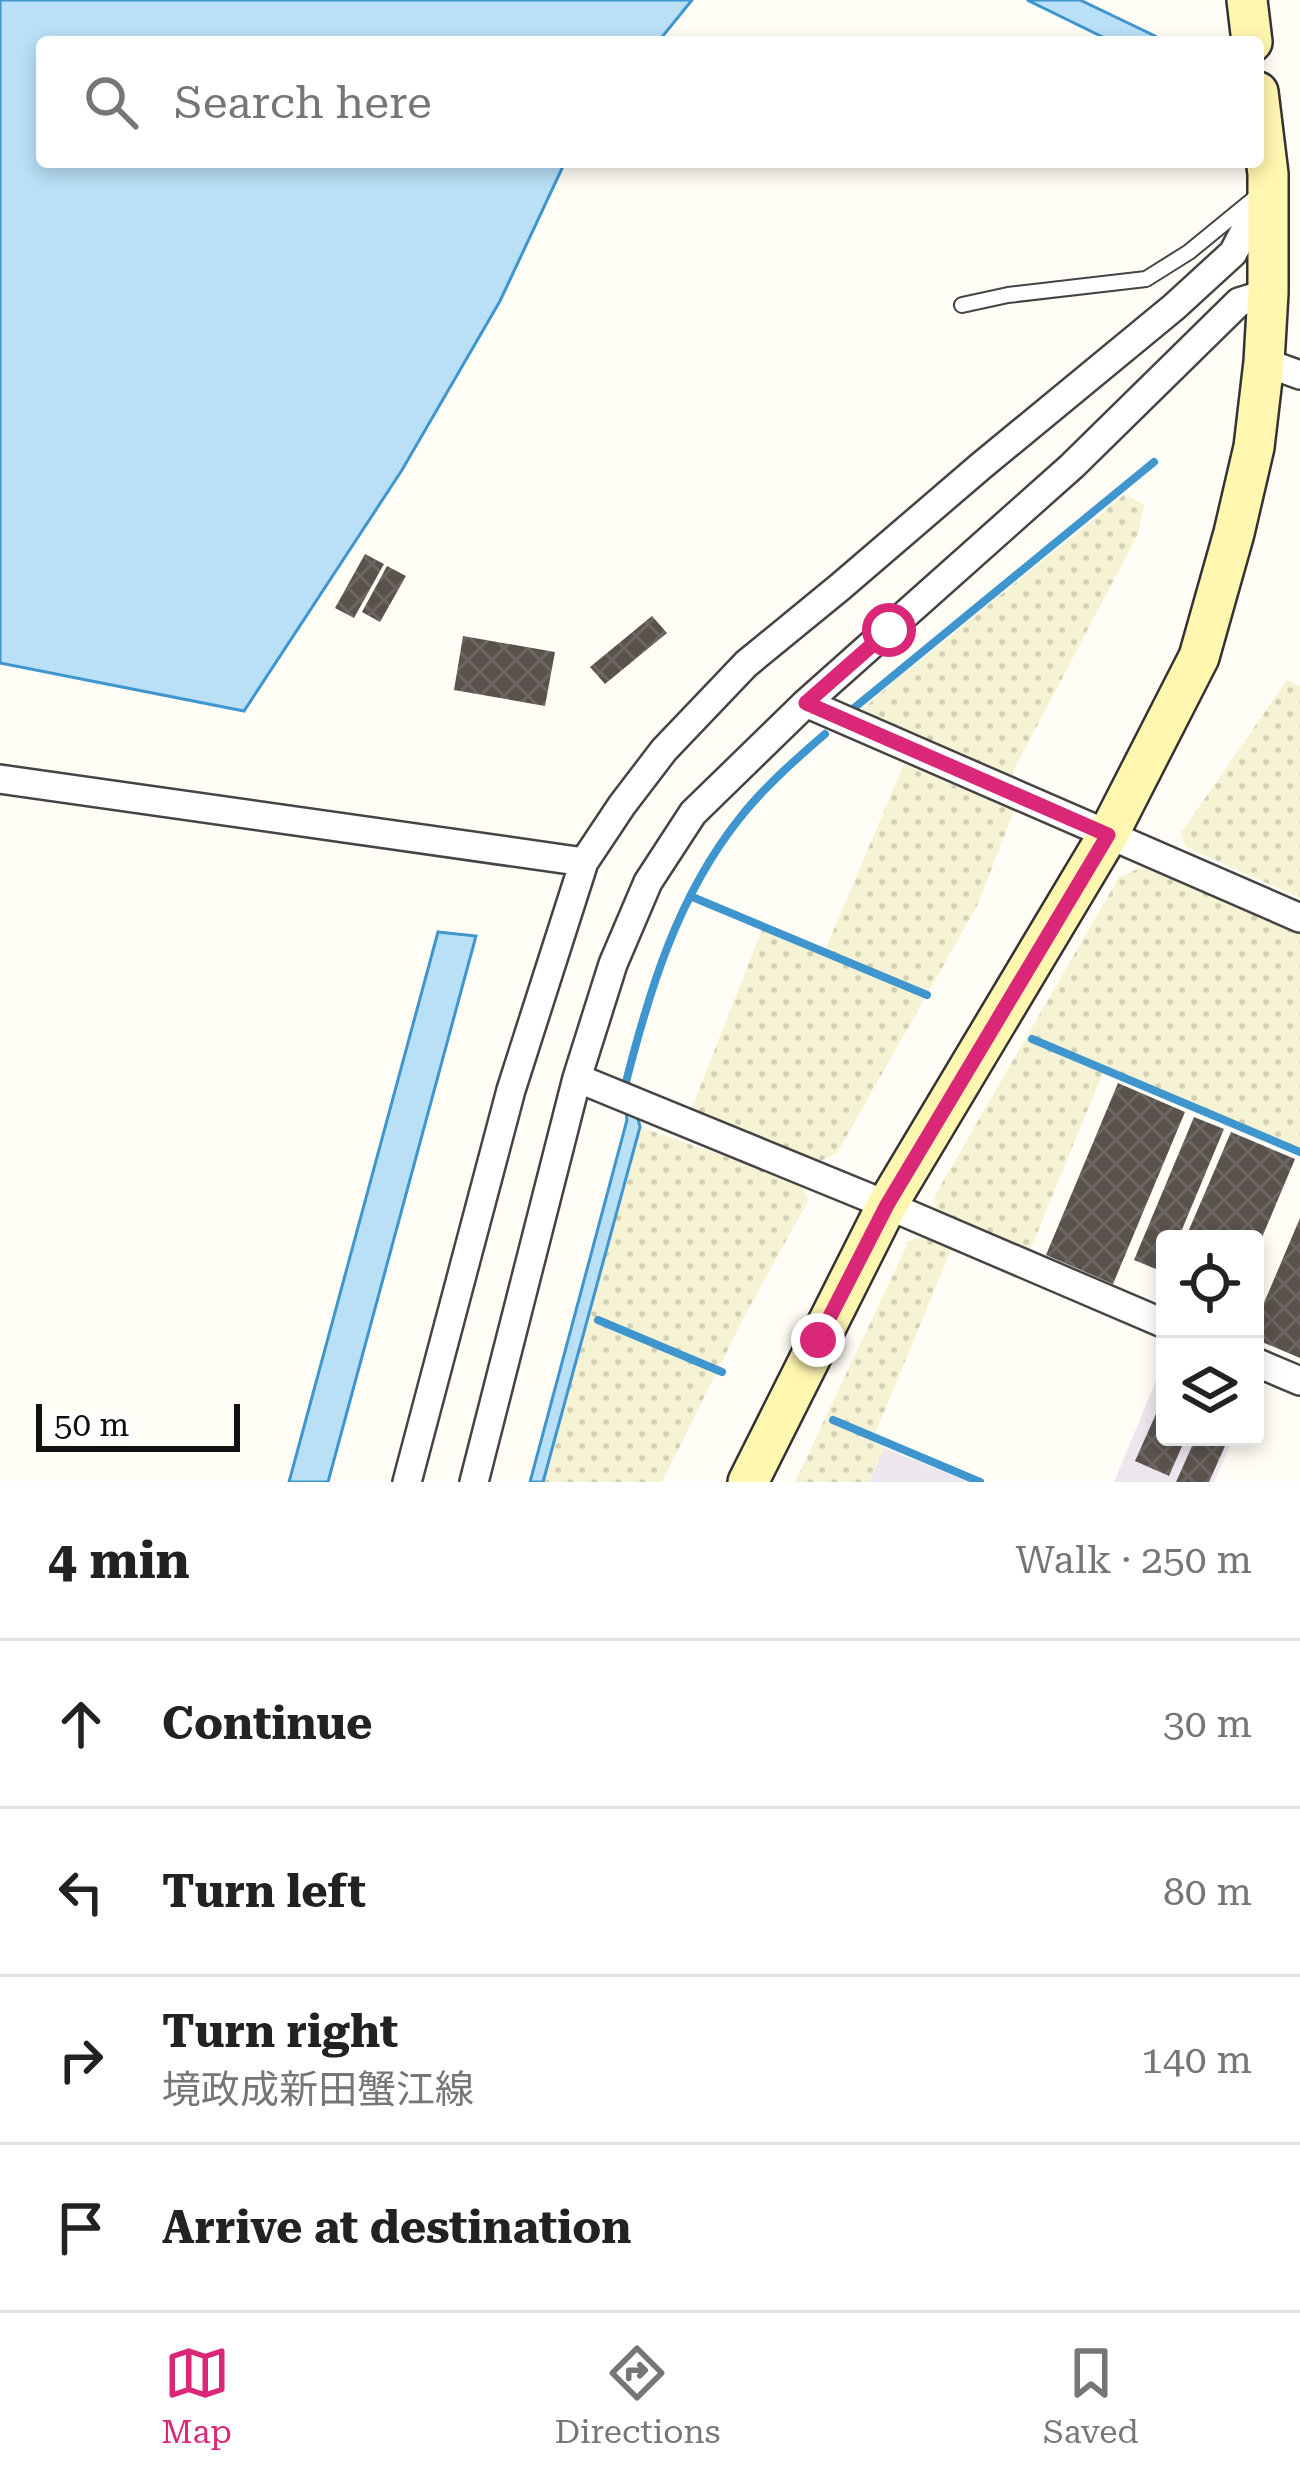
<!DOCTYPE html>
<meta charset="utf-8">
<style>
:root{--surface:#fff;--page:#f2f2f2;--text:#222;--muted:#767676;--line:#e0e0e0;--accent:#db2777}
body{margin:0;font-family:"Roboto Serif","Noto Sans JP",serif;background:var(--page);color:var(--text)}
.controls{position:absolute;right:36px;bottom:36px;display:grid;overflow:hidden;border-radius:12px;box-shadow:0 6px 18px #0003}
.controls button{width:108px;height:108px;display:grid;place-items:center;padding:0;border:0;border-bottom:3px solid var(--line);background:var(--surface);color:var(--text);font:60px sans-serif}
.scale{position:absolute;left:36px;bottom:30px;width:204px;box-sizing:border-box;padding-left:12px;border:6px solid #111;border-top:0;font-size:33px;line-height:42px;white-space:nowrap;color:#111;-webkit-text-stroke:9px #fff;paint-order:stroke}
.stop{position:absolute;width:36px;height:36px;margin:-27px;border:9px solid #db2777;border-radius:50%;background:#fff}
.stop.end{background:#db2777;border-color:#fff;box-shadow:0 3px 12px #0008}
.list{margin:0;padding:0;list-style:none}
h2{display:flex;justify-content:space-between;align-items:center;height:156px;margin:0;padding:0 48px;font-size:51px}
h2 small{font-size:39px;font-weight:400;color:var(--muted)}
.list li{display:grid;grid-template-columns:78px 1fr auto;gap:36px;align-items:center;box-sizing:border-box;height:168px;padding:0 48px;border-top:3px solid var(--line)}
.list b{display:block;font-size:45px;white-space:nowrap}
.list p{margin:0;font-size:39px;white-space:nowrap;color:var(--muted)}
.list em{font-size:39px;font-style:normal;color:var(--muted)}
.icon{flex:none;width:66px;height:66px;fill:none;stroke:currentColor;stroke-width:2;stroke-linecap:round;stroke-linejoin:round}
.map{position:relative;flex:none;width:1300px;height:1482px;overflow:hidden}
.search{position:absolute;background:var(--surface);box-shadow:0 6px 18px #0003;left:36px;right:36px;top:36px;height:132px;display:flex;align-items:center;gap:30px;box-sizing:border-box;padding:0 42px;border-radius:12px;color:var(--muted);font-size:45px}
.sheet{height:828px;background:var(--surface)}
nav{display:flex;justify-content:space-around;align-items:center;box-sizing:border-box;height:168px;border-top:3px solid var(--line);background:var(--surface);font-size:33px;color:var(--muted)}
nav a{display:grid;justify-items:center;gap:6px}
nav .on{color:var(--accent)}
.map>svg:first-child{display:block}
.industrial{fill:#eee6ef}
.farmland{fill:url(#farmland-dots)}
.water{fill:#b9e0f7;stroke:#3f96cf;stroke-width:3}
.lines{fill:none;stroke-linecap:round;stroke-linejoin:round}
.stream{stroke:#3f96cf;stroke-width:8}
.building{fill:url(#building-cross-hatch)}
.lane-casing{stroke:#444;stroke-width:18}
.street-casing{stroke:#444;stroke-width:32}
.secondary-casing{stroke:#333;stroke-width:44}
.lane{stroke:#fff;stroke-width:14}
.street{stroke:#fff;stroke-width:27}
.secondary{stroke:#fff6b0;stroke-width:39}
.route{stroke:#db2777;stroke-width:15}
</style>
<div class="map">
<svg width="1300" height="1482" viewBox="0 0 1300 1482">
<defs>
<pattern id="farmland-dots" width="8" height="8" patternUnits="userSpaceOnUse" patternTransform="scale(3)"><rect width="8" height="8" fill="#f6f3d4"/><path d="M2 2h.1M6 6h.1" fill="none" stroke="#d2cfb5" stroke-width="1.8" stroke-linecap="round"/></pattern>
<pattern id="building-cross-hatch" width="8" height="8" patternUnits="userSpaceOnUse" patternTransform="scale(3)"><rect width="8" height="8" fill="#5a524d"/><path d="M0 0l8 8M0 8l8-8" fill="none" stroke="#6d6662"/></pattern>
</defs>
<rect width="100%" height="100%" fill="#fffdf5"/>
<path class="industrial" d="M1165,1359V1437H1234L1214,1482H1114Z
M884,1448L970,1482H869Z"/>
<path class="farmland" d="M1125,494L1144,505L1138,534L1010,777L856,716L886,688Z
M1287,680L1300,686V898L1186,847L1181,833Z
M904,764L1014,811L977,906L837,1153L816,1163L691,1110L762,930L823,955Z
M1145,866L1300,931V1152L1104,1070L1028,1255L938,1216L934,1197L1119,877Z
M640,1127L801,1183L808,1201L746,1313L662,1482H543Z
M927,1235L953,1245L872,1441L884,1448L869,1482H795L909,1241Z"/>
<path class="water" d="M0,0H692L658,42H42V162H565L500,301L402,470L244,711L0,663Z
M1027,0H1080L1155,36L1162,42H1113Z
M438,932L476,936L328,1482H289Z
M622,1081L629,1083L640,1127L543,1482H530L627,1120Z"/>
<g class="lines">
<path class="stream" d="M854,708L1154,462
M690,896L927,995
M1032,1039L1300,1152
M628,1090L626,1082C650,988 678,896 739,819C764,787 795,760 825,734
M598,1320L722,1372
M833,1420L980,1482"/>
</g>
<path class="building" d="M365,554L384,564L354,618L335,608Z
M387,566L406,576L380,622L362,612Z
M652,616L667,633L605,684L590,667Z
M463,636L555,652L545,706L454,690Z
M1118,1083L1185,1112L1113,1284L1046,1255Z
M1194,1117L1224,1129L1178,1239H1165L1163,1272L1134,1260Z
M1231,1132L1295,1159L1255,1254V1239H1185Z
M1300,1218V1358L1255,1339V1324Z
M1160,1405L1165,1407V1437H1186L1169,1476L1135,1461Z
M1196,1437H1229L1209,1482H1176Z"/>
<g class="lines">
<g class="lane-casing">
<path id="lane" d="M962,305L1008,295L1146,279L1189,252L1255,198"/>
</g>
<g class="street-casing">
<path id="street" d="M1264,362L1300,375
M806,703L1300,918
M0,779L584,862
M577,1078L887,1205L1165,1324
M1255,1362L1300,1381
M407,1482L511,1090L584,862L622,805L664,750L746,664L840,587L981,466L1174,307L1233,253L1263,196
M474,1482L577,1078L613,964L648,882L693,813L806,703L1072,466L1239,302L1268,293"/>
</g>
<g class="secondary-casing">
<path id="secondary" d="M1247,0L1252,42
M748,1482L887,1205L1108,835L1199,657L1234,533L1254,447L1264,362L1268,293V174L1258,92"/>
</g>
<use href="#lane" class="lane"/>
<use href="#street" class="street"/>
<use href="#secondary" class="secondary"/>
</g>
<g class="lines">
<path class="route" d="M818,1340L887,1205L1108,835L806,703L889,630"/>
</g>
</svg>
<div class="controls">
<button><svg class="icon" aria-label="locate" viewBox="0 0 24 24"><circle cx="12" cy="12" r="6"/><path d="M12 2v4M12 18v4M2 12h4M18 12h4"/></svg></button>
<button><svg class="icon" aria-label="layers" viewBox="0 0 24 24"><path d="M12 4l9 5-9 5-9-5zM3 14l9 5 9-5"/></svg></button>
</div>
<div class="scale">50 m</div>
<div class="stop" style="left:889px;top:630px"></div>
<div class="stop end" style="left:818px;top:1340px"></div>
<div class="search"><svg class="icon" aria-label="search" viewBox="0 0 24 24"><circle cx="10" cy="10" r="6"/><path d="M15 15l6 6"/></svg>Search here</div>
</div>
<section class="sheet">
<h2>4 min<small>Walk · 250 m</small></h2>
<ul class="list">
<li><svg class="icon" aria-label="ahead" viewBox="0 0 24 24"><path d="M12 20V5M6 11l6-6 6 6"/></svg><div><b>Continue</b></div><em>30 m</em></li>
<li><svg class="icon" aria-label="left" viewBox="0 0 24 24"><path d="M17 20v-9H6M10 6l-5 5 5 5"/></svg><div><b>Turn left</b></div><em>80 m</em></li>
<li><svg class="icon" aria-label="right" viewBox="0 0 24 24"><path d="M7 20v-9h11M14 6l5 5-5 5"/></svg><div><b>Turn right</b><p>境政成新田蟹江線</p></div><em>140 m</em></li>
<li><svg class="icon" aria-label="arrive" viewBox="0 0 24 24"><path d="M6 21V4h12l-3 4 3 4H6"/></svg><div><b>Arrive at destination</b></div></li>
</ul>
</section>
<nav>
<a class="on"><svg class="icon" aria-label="map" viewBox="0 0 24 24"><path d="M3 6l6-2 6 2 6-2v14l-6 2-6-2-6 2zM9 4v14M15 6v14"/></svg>Map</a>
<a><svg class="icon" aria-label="directions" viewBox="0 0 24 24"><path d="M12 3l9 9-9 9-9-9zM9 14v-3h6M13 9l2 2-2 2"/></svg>Directions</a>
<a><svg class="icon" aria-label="saved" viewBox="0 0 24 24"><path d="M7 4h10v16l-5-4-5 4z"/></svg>Saved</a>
</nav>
